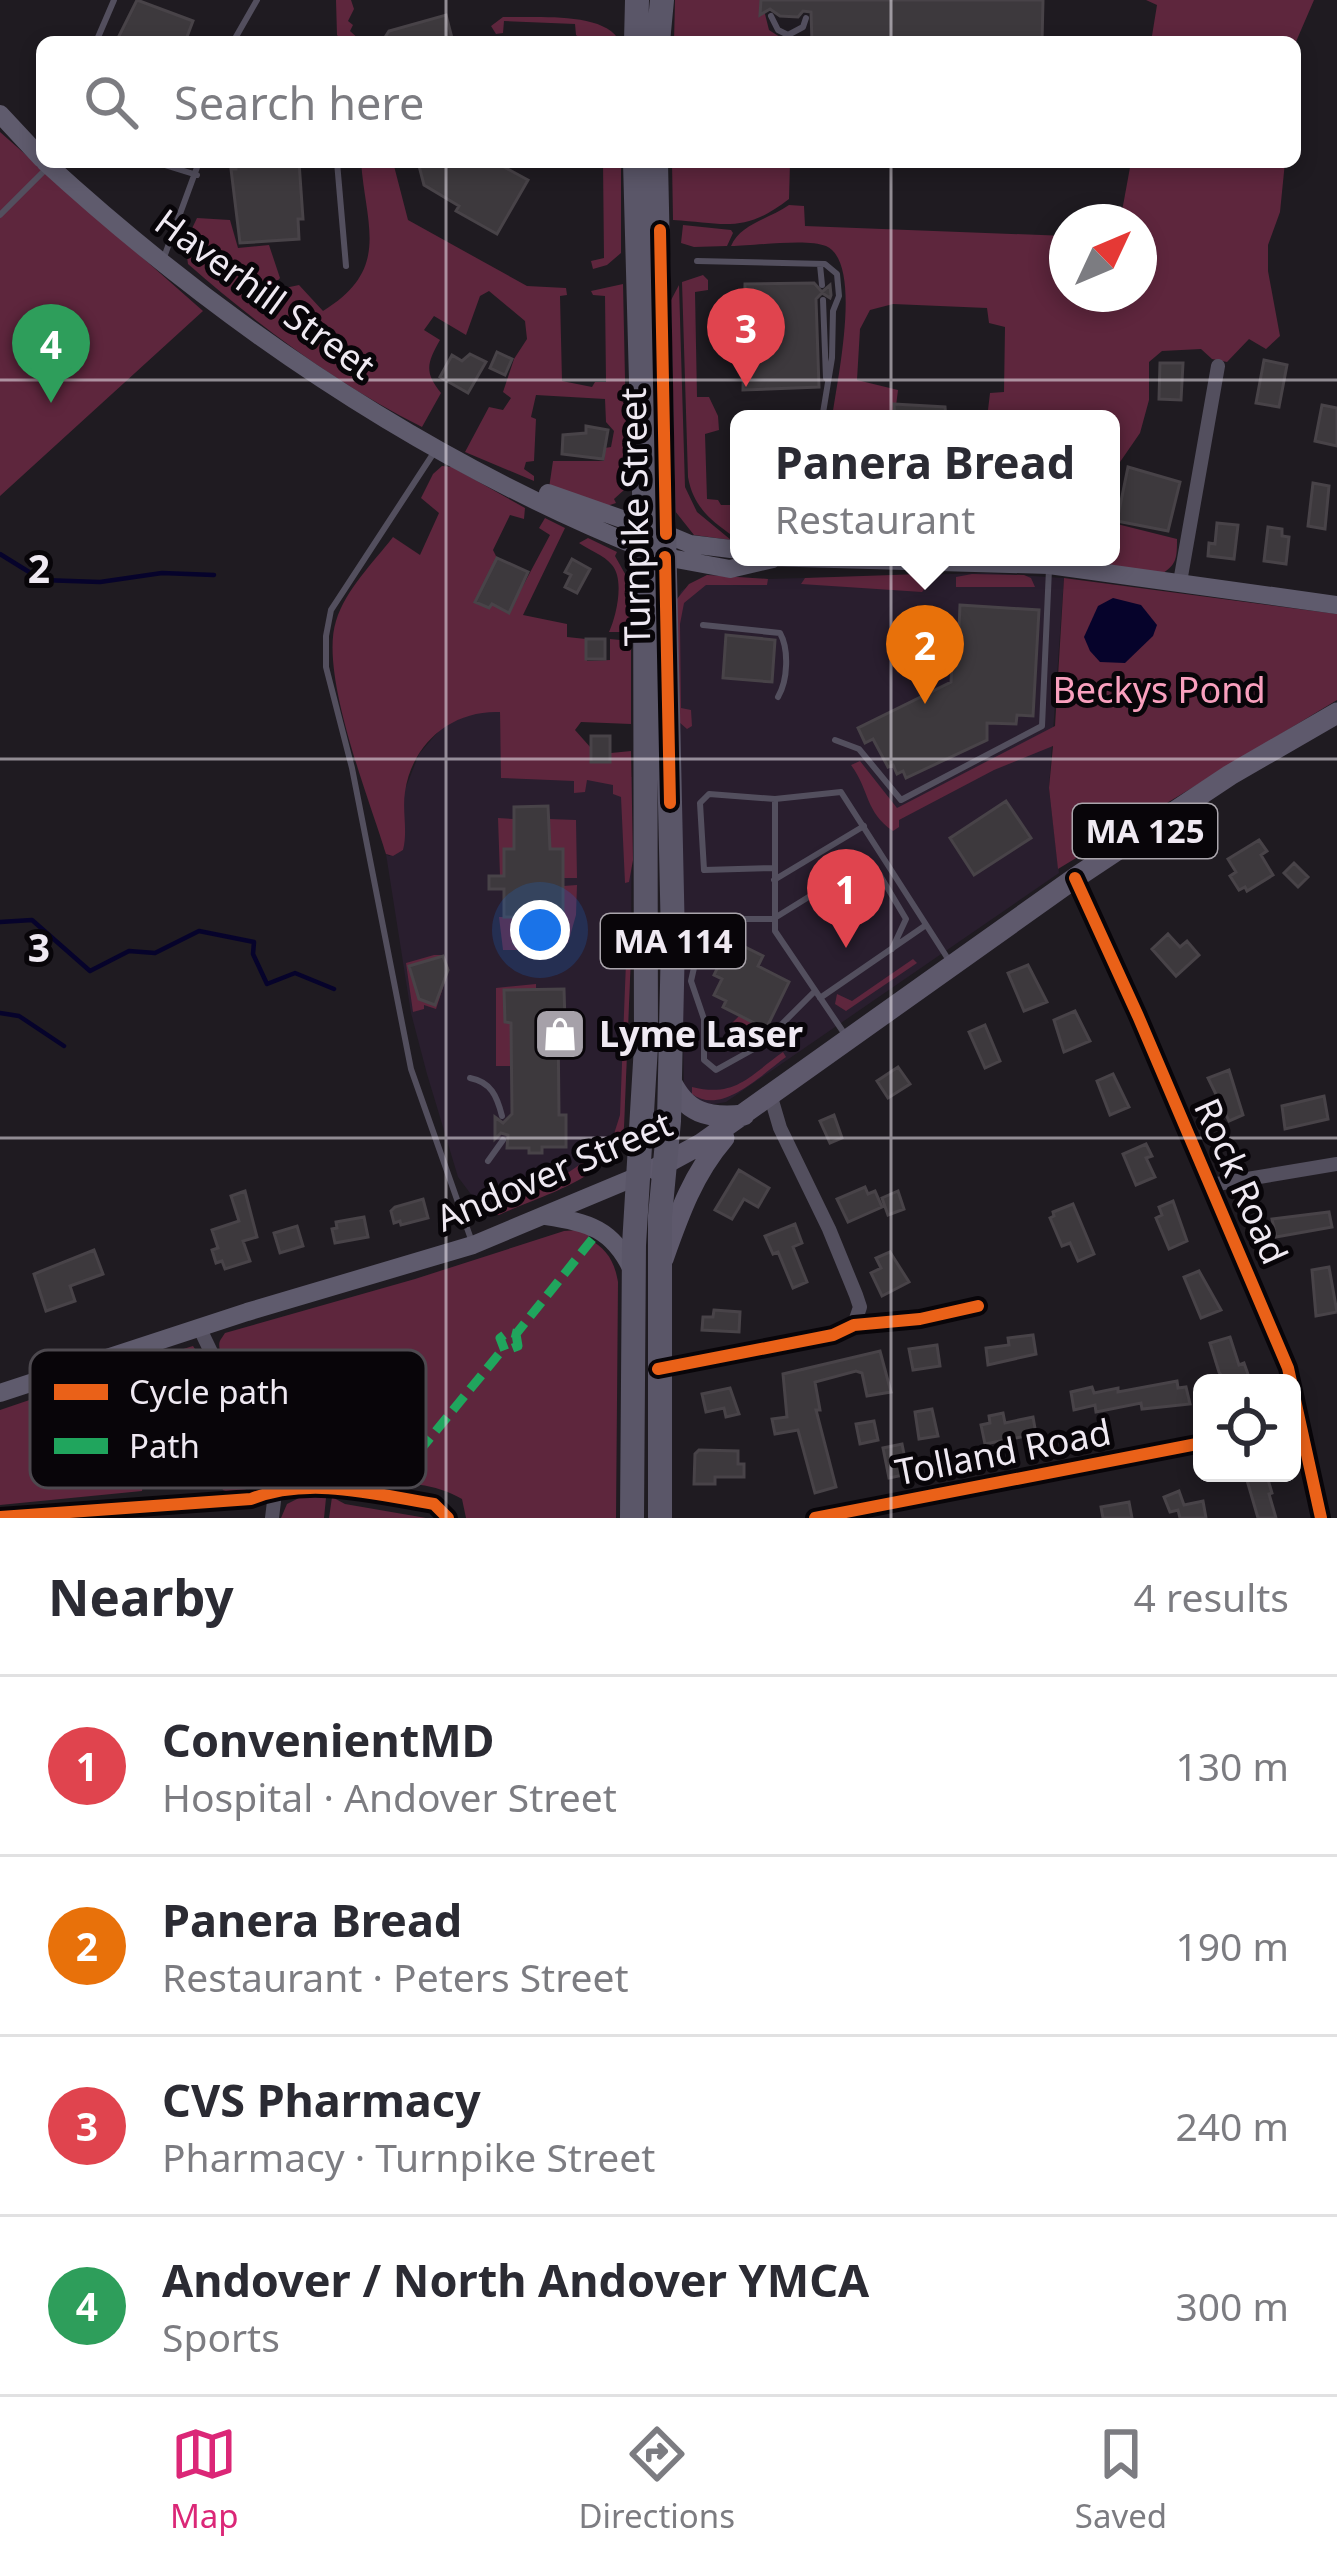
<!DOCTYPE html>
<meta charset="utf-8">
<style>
:root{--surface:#fff;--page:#f7f7f7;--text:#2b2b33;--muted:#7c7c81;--line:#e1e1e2;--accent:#db2777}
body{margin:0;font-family:"Noto Sans",sans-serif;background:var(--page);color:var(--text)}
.controls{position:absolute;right:36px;bottom:36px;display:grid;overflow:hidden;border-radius:18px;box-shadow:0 6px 18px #0003}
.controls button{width:108px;height:108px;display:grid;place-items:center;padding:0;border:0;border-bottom:3px solid var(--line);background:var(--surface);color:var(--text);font:60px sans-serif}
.compass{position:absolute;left:1049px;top:204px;width:108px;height:108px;border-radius:50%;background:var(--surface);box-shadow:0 6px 18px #0003;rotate:46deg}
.you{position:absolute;left:540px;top:930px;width:42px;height:42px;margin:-30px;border:9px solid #fff;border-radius:50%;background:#1a73e8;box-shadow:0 0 0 18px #1a73e833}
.badge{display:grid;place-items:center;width:78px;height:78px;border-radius:50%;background:var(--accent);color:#fff;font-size:39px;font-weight:700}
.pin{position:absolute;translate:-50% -99px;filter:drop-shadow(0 3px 6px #0008)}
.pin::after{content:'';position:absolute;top:63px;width:42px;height:36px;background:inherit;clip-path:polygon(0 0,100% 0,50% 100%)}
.popup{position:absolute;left:730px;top:410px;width:390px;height:156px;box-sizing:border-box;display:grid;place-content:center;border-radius:18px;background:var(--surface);filter:drop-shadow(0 3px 9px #0005);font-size:39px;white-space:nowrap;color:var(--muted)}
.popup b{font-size:45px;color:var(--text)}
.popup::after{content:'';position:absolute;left:50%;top:100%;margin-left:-24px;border:24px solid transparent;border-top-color:var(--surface)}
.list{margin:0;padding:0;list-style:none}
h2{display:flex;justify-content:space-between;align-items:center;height:156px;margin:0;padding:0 48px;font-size:51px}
h2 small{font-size:39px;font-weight:400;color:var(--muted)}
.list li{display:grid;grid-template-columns:78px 1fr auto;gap:36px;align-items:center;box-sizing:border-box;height:180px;padding:0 48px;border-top:3px solid var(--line)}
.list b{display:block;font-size:45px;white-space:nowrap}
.list p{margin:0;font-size:39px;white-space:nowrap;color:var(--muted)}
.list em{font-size:39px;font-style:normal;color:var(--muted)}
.icon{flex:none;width:66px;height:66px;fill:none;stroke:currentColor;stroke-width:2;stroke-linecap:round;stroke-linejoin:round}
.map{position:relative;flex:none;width:1337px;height:1518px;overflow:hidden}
.search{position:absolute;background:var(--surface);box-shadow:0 6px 18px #0003;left:36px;right:36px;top:36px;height:132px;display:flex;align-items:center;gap:30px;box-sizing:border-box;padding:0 42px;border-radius:18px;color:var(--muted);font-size:45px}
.sheet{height:876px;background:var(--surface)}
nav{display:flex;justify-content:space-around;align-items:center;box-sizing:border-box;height:168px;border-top:3px solid var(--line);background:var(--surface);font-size:33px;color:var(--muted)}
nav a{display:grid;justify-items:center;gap:6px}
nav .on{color:var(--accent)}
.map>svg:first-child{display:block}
.built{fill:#291e2e}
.green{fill:#5e263d;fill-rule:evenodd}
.water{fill:#06032b}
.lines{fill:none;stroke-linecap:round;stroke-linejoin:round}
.stream{stroke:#06032b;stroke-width:4.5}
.building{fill:#3d393d;stroke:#484348;stroke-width:3}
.lane{stroke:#534f5e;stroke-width:6}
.street{stroke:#534f5e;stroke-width:14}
.secondary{stroke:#5f5b6d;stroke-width:18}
.primary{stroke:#5e596c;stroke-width:21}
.highway{stroke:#5a5668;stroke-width:24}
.quiet{stroke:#20a55d;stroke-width:9;stroke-dasharray:18 9;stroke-linecap:butt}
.cycleway-casing{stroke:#080509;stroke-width:20}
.cycleway{stroke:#ea6118;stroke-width:12}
.grid{fill:none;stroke:#efe9f2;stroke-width:3;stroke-opacity:0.55}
.labels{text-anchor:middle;stroke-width:10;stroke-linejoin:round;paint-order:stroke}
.shield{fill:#080509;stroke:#aaa5ac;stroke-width:3}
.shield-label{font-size:33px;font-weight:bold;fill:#efe9f2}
.street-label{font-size:36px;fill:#efe9f2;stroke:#080509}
.park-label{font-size:36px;fill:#f9a0be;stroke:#080509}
.poi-label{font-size:36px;font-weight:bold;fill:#efe9f2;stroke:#080509;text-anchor:start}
.key{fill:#080509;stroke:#4d494f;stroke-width:3}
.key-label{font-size:33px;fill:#efe9f2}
.grid-label{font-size:39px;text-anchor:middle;font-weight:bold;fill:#efe9f2;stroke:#080509;stroke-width:10;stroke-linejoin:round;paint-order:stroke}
</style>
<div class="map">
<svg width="1337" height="1518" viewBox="0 0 1337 1518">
<rect width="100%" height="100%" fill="#1f1b21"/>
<path class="built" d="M987,573L1064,578L1049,788L1059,873L726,1102L703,1106L684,1089L675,609L681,591L707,575L768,579Z
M479,711L500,712L502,770L632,777L631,955L624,1127L619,1145L599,1169L488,1217L458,1177L427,1074L411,1013L386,854L389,856L403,850L404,792L419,754L444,725Z"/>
<path class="green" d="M336,0H351L354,9L348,21L353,25L350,31L362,42H343L337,35Z
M675,0H767L764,10L769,30L786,41L803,36L802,42H674Z
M1146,0H1314L1295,44L1151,42L1157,5Z
M503,17C535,18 606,11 620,42H585L576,35L575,24L504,21L503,33L496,34L491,26Z
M0,132L203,311L0,496Z
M361,162H393L408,220L527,286L566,288L567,295L560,296L562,381L592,387L595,382H606L605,296L593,295L591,291L623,284L627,473L624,490L614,499L616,503L607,506L549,488L553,461H604L605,448L611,447L614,431L606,422L605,399L536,395L531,417L536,419L534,461L526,462L524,469L534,476V481L465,452L489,407L503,410L511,398L503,392L514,359L527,339L525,321L489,291L480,296L466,335L434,316L424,330L440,340C427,363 424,372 441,393L422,427C337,384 260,327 188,264L185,243L197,218L230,220L238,248L269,245L280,278L272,287L273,295L279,297L285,288L299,285L323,311C391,269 366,227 361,162Z
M603,162H621V253L607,265L593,269L591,261L604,258Z
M672,162H790L789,199C744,234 724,223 673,220Z
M1131,162H1285L1280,212L1268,245V271L1280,336L1266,349L1249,339L1227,362L1212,359L1201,349L1162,351L1149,362V400L1140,433L1120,462L1113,523L1177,539C1177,558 1177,565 1160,575L1061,557H1111V419H1089L1078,411L1072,419H999V414L988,410L990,393L1004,392L1005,327L989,323L987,308L893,304L870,310L860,329L857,380L898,390L895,414L886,415L885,419H832C836,384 864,263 826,246C807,238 754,246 731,246C740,224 769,219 789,205L804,206L805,226L1067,236V294H1139V222H1120Z
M683,225L731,230L733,233L727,246L694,247L681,243Z
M703,275L708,280V290L695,292L697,397H709L718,416L719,430L705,434L707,499L718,500L721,505H739V536H733C710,520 693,506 688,477L682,282Z
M679,285L685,487L697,512L731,540L694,535L675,511L670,302Z
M442,466L452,467L525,508L524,519L510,515L493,550L497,558L475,602L488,608L492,604L509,612L550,535L539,528L545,518L565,528L523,615L567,624V637L586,639L587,661L610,660V639L631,641V724L581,722L575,730L591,748L592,762H610L611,753L631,751L633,860L629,882L625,883L621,797L613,794V785L587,780L585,792L574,793V781L501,778L500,712C452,710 412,743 405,792C402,811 408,831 403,850L393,856L386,854C369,798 319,674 336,621C346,589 373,563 393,537L420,555L439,513L421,498L433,474Z
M588,538L617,552L615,556L629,581L630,632H609C616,617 625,580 612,565C604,555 589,550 579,543Z
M921,574L928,585L922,592L801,584L805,578Z
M972,574L1024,575L1031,578L1035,587H956V577Z
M707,575L768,579L767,585H706L684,603L680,624L681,708L691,710L692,726L687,729L679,722L677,599L689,584Z
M1064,578L1337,614V700L1058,869L1049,788L1053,746L994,770L899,820V827L893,831C865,812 870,791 851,765L860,761L897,808L1055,726Z
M498,818L514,819V849L504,850V876H500Z
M549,819L576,820L577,878H563L550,849Z
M577,885L576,915L568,943L536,950V943H554V918H563V886Z
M499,917H514V943H531V950H503Z
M625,953L631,955L624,1127C615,1178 541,1195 499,1215H484L481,1208L569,1172L601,1150L614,1134L620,1115L626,962L620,958Z
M434,955H443L449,969L436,1009L424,1005V1009L413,1012L406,963ZM443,956L435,1004L419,999L409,966Z
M913,959L917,963L846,1011L835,1004L837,994L852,1001Z
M536,984V989L504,991L505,1022L511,1023L512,1066H496V988Z
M739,1016L765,1029L732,1050L730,1025Z
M783,1052L786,1057C761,1075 721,1116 692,1094V1087C736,1098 750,1075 783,1052Z
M578,1230L590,1234L588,1238C606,1249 614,1259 618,1282L616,1518H466L462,1499C413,1470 353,1491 301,1476C271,1452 265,1409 244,1379C236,1368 223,1366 220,1351C218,1341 220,1341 225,1333L415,1279L564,1231Z
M193,1346L211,1373L212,1394L252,1472L250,1486L180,1350Z
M174,1351L246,1490L231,1493L223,1490L186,1422L150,1425L142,1491L0,1505V1410Z
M232,1388L238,1391L274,1461L271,1469L265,1470L251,1448L252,1435L236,1418L225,1396Z
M303,1496L326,1498L324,1518H281L287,1504Z
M332,1497L345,1504L426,1518H329Z"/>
<path class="water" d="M1113,598L1141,605L1157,625L1153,636L1125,663L1100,662L1090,651L1084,637L1098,606Z"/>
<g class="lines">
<path class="stream" d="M0,554L42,580L100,582L162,573L214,575
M0,922L32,920L90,971L129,951L155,953L199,931L254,942L253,954L267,984L295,973L334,989
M0,1013L19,1016L64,1046"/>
</g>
<path class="building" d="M137,0L193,21L185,42H116Z
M761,0H1043L1042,42H812L811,12L803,11L798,17L780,16L770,9L760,15Z
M446,15L453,42H382L389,31Z
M236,162H299L303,219H298L299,239L240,243L231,169H236Z
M418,162H495L528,180L497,234L456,211L459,206L424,185Z
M814,283L822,292L830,285L831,295L830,298L822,293L816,299L819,387L743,390L745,284Z
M497,352L512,359L505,375L490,368Z
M470,354L486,362L468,393L440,377L452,355L462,361Z
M1264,360L1287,365L1279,407L1256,403Z
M1160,363H1183L1181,400L1159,399Z
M894,404L945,407L946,419H895Z
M1322,405L1337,408V446L1315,441Z
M586,426L608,430L603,459L562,454L563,435L586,433Z
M1128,467L1180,482L1168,531L1117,521Z
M1313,483L1329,486L1325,529L1308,526Z
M1217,523L1238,525L1234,559L1208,556L1209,543L1215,544Z
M1268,527L1282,529V536L1289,537L1286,564L1264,561Z
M497,558L528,572L509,613L492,604L489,608L475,602Z
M572,559L590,569L577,593L565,587L571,575L565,572Z
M960,605L1039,610L1033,716L1017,715L1016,724L987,723V740L906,778L903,771L897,774L893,765L888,767L873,739L865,743L858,728L951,682L954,629H959Z
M726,635L775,640L772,682L723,678Z
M586,639H605V659H586Z
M591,736H610V762H591Z
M1006,801L1031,838L974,875L950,838Z
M548,806L550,849H563V918H554V943H514V917H504V889H489V876H504V849H514V807Z
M1259,840L1267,851L1261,855L1273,875L1247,891L1245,887L1239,890L1230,876L1236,872L1228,859Z
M1294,863L1308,877L1298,887L1284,873Z
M1168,934L1180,947L1187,941L1199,955L1176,976L1152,949Z
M731,940L763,956L758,966L789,982L766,1029L723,1007L726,1001L714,995L722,979L714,975Z
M443,956L448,970L435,1005L419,999L409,966Z
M1028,965L1047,1002L1024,1011L1008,973Z
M564,989L565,1022H558L559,1115H566V1147H542V1153H529V1148H507L508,1135L501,1133L495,1139V1117L503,1123L512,1114L511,1023L505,1022L504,990Z
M1075,1011L1090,1041L1064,1052L1054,1020Z
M985,1025L1000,1061L985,1068L969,1032Z
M898,1067L910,1084L888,1098L877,1081Z
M1229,1070L1243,1115L1229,1121L1208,1078Z
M1113,1074L1129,1107L1110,1115L1097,1081Z
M1324,1096L1328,1119L1285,1129L1282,1106Z
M834,1115L842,1138L830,1143L820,1121Z
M1146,1144L1152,1156L1146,1158L1155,1177L1136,1185L1123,1154Z
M739,1170L769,1188L758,1207L744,1199L732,1219L715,1210Z
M865,1187L868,1194L875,1191L882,1207L848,1222L837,1199Z
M245,1191L257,1237L243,1241L250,1261L225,1269L222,1261L216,1263L212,1250L218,1248L212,1230L239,1221L231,1196Z
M898,1191L904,1209L888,1215L882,1198Z
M423,1199L428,1218L401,1225L400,1221L394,1223L391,1211L395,1207Z
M1173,1201L1187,1241L1169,1249L1156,1218L1162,1215L1159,1207Z
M1073,1204L1094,1254L1078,1261L1070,1243L1062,1246L1050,1218L1054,1216L1053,1212Z
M1329,1212L1332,1227L1276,1237L1272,1219Z
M364,1217L368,1237L335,1243L332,1229L337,1228L336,1222Z
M795,1224L802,1243L793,1247L807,1282L793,1288L778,1252L773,1254L765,1236Z
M297,1226L303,1246L280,1253L274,1233Z
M94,1250L103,1274L70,1286L75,1301L46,1311L34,1274Z
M890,1252L909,1282L882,1296L871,1273L881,1268L876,1258Z
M1329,1267L1337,1312L1316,1316L1312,1270Z
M1199,1271L1221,1310L1201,1318L1184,1277Z
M714,1310L740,1312L739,1332L702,1330L703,1317H713Z
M1033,1335L1036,1354L988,1365L986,1348L1009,1345L1008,1338Z
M1230,1337L1239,1365L1244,1363L1250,1380L1233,1383L1231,1377L1224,1379L1219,1372L1210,1343Z
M937,1345L940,1366L913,1370L909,1349Z
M880,1351L891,1392L867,1396L862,1373L856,1371L815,1382L820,1410H816L836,1487L815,1493L798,1430L775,1434L772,1419L787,1417L783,1374Z
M1177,1381L1178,1388L1186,1387L1190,1404L1142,1409L1141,1403L1096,1412L1095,1405L1074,1410L1071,1392L1092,1387L1094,1393L1118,1388V1392Z
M730,1388L739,1414L726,1417L724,1408L706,1412L702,1394Z
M932,1409L938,1436L919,1439L915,1412Z
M1003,1413L1005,1423L1033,1417L1036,1434L985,1444L981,1425L990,1423L989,1416Z
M874,1421L878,1440L860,1444L856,1424Z
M902,1444L908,1474L889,1478L883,1448Z
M699,1450L738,1451V1464H744V1477H715V1484H694L695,1454Z
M1266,1473L1272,1493L1269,1494L1276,1518H1258L1246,1477Z
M1179,1491L1184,1505L1203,1501L1206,1518H1180L1178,1510L1170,1512L1164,1497Z
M1129,1502L1132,1518H1103L1101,1507Z"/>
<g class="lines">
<path class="lane" d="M771,16L778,30L788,35L803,27L806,18
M96,42L114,0
M233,42L257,0
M155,162L197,175
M337,162L346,266
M0,215L46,169
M163,260L199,162
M697,261L825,264L837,274L839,296L833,311L832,358L822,419
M820,265L822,285
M823,300L826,378
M433,454L331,610L326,636V667L352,768L411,1069L472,1242
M703,625L780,633C789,649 788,680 778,697
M835,740L859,749L901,800L1042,726L1049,569
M774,868L704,870L700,803L709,794L775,799
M774,880L864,826
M679,919H773L857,867L878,872L906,919L892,949
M705,919L691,981L704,1019V1060L716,1070L761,1045L815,991
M820,998L926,925
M846,1036L775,931V799L841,792L950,962
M470,1078C491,1082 497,1096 502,1116
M488,1161L503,1140"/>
<path class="street" d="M1180,582L1218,366
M1075,878L1138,1016L1288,1368L1321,1518
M770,1094L780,1128L829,1229L856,1295L860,1307L854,1325
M1211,1185L1337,1164
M199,1327L213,1356L242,1387L279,1460L272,1518
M214,1357C220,1406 240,1456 278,1488
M658,1369L833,1335L854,1325L920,1319L978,1306
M0,1517L251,1499C308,1476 375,1494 434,1504L448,1518
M815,1518L1202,1443"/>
<path class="secondary" d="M0,114L42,159
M45,162C221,323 422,459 644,549
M548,493L645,527
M666,534L690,544L739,550
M665,557L730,569L773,559
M765,557L1049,565L1337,605
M546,1216C588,1222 613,1229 632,1270
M0,1393L247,1312L473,1245L638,1176"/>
<path class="primary" d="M670,1079C685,1113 708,1119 744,1115
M655,1169L701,1144L1075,878L1230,775L1337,713
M663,1259C679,1214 693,1174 724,1138"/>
<path class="highway" d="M636,42L637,0
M658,42L662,0
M656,162L673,940L669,1121L660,1216V1518
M632,1518L634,1245L646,1046L645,527L635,162"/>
<path class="quiet" d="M516,1334L518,1346L505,1351L500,1338L508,1332L516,1334L594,1237
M393,1497L394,1482L503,1349"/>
<g class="cycleway-casing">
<path id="cycleway" d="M660,230L666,534
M665,557L670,803
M1075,878L1138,1016L1288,1368L1321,1518
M658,1369L833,1335L854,1325L920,1319L978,1306
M0,1517L251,1499C308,1476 375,1494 434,1504L448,1518
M815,1518L1202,1443"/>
</g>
<use href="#cycleway" class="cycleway"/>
</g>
<path class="grid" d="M446,0V42M891,0V42M446,162V1518M891,162V1518M0,380H1337M0,759H1337M0,1138H1337"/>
<defs>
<g id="shop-square" transform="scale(2.7)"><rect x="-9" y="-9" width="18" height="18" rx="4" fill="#a6a1a9" stroke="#080509"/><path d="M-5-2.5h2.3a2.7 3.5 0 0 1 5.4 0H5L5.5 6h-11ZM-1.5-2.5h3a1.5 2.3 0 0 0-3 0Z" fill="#fff"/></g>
</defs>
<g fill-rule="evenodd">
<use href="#shop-square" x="560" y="1034"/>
</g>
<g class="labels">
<g class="shield">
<rect x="1073" y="804" width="144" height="54" rx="9"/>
<rect x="601" y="914" width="144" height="54" rx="9"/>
</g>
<g class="shield-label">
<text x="1145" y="843">MA 125</text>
<text x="673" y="953">MA 114</text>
</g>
<g class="street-label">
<text transform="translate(265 294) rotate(36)" y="13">Haverhill Street</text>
<text transform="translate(635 517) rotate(-91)" y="13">Turnpike Street</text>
<text transform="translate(554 1171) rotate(-23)" y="13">Andover Street</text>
<text transform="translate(1241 1181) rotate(66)" y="13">Rock Road</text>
<text transform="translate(1003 1452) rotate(-11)" y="13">Tolland Road</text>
</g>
<g class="park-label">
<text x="1159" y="703">Beckys Pond</text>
</g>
<g class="poi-label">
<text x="599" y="1047">Lyme Laser</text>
</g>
</g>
<rect x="30" y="1350" width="396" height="138" rx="18" class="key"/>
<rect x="54" y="1384" width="54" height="16" fill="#ea6118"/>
<rect x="54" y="1438" width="54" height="16" fill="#20a55d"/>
<g class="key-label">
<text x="129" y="1404">Cycle path</text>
<text x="129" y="1458">Path</text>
</g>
<g class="grid-label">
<text x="39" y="583">2</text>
<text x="39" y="962">3</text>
</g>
</svg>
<div class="controls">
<button><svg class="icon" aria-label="locate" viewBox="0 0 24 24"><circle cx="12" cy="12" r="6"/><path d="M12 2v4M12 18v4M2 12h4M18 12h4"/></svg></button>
</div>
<svg class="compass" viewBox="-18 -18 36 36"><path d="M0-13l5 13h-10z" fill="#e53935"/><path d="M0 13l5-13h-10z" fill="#7c7c81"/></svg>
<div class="you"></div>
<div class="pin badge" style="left:846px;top:948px;background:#e0444e">1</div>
<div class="pin badge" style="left:925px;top:704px;background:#e8710a">2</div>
<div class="popup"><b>Panera Bread</b>Restaurant</div>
<div class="pin badge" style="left:746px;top:387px;background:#e0444e">3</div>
<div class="pin badge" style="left:51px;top:403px;background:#2e9e5b">4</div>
<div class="search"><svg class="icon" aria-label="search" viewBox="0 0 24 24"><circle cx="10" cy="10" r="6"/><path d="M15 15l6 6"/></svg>Search here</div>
</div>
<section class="sheet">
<h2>Nearby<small>4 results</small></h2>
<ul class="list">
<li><span class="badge" style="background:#e0444e">1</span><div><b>ConvenientMD</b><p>Hospital · Andover Street</p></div><em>130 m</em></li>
<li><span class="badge" style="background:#e8710a">2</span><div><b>Panera Bread</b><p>Restaurant · Peters Street</p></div><em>190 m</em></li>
<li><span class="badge" style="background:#e0444e">3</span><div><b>CVS Pharmacy</b><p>Pharmacy · Turnpike Street</p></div><em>240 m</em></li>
<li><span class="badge" style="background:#2e9e5b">4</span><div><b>Andover / North Andover YMCA</b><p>Sports</p></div><em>300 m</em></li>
</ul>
</section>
<nav>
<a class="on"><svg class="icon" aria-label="map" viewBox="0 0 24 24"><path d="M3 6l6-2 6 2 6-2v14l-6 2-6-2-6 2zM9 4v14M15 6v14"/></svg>Map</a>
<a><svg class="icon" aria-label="directions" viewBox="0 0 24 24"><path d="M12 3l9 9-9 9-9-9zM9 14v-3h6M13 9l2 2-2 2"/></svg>Directions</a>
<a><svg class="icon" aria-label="saved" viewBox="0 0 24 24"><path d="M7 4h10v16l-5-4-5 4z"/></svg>Saved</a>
</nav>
